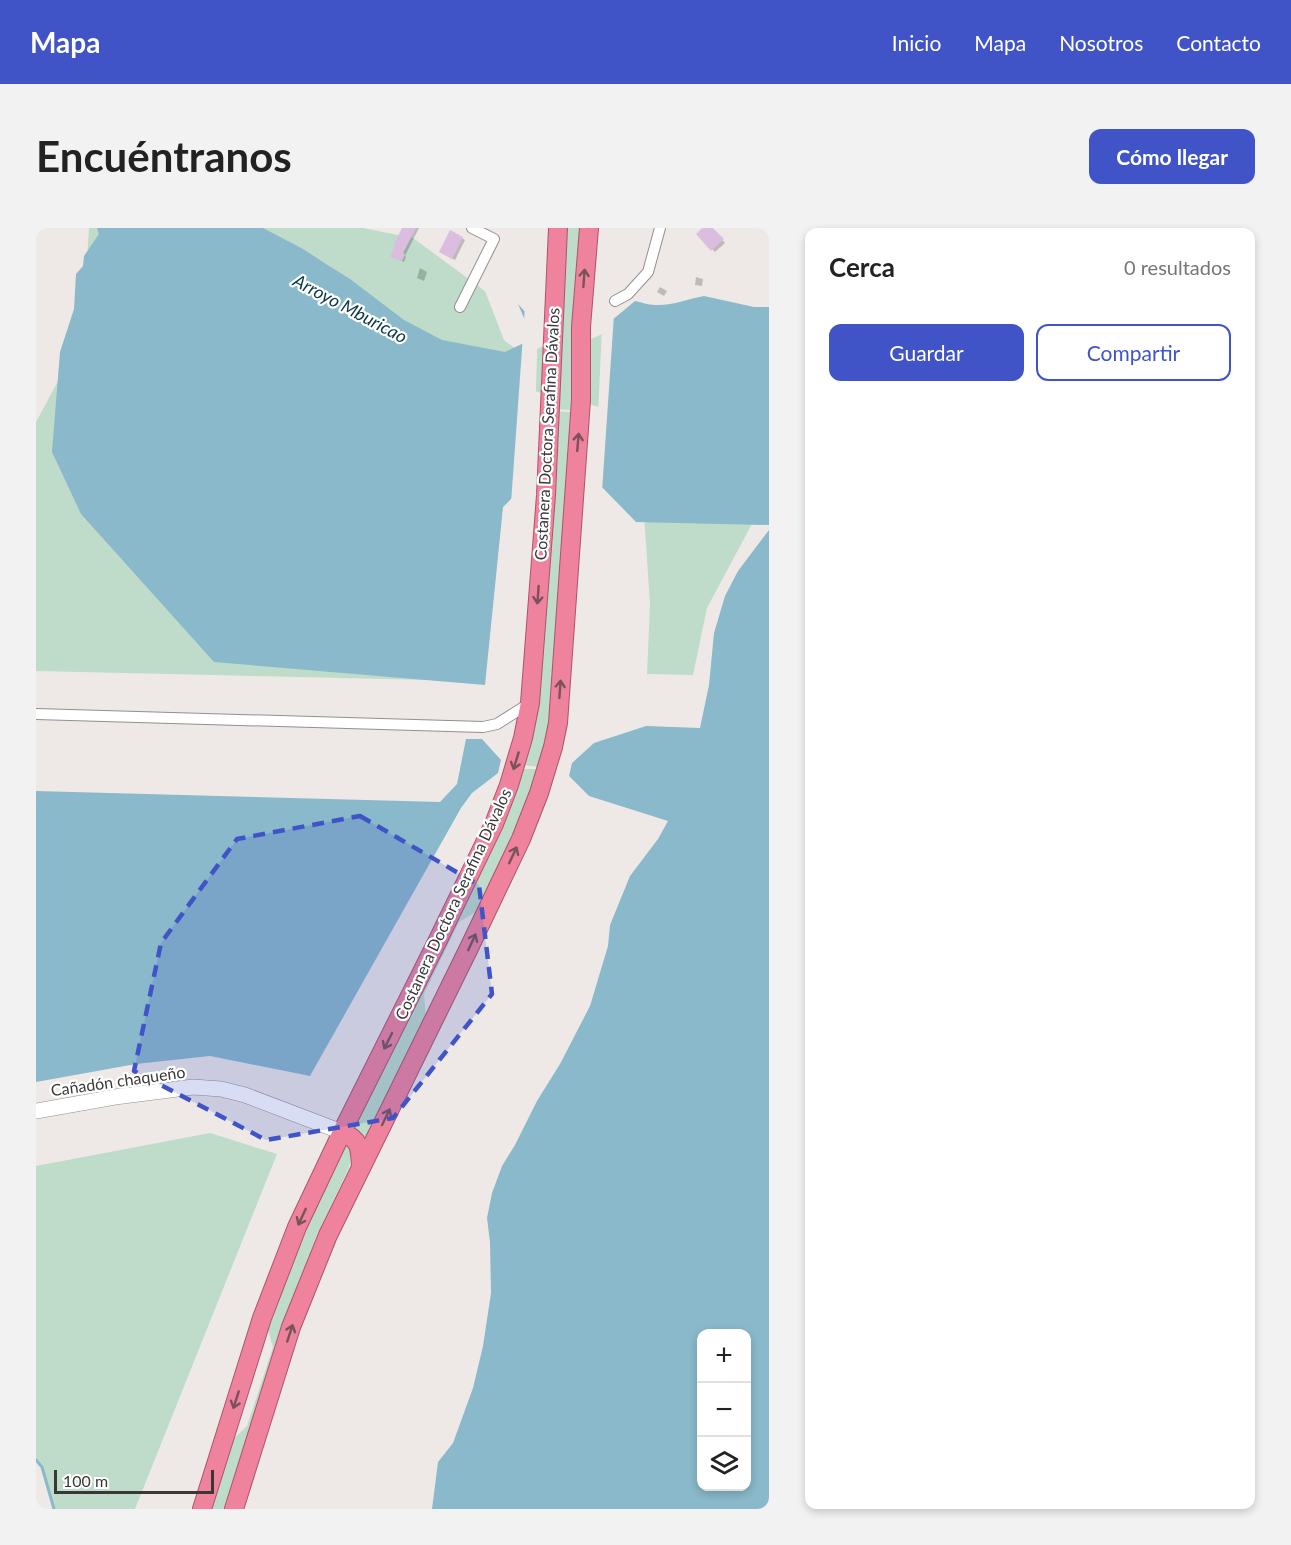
<!DOCTYPE html>
<html lang="es">
<meta charset="utf-8">
<style>
:root{--surface:#fff;--page:#f2f2f2;--text:#222;--muted:#767676;--line:#e0e0e0;--accent:#4054c8}
body{margin:0;font-family:Lato,sans-serif;background:var(--page);color:var(--text)}
.controls{position:absolute;right:18px;bottom:18px;display:grid;overflow:hidden;border-radius:12px;box-shadow:0 3px 9px #0003}
.controls button{width:54px;height:54px;display:grid;place-items:center;padding:0;border:0;border-bottom:2px solid var(--line);background:var(--surface);color:var(--text);font:30px sans-serif}
.scale{position:absolute;left:18px;bottom:15px;width:160px;box-sizing:border-box;padding-left:6px;border:3px solid #3a3837;border-top:0;font-size:16px;line-height:21px;white-space:nowrap;color:#3a3837;-webkit-text-stroke:4px #fff;paint-order:stroke}
.list{margin:0;padding:0;list-style:none}
h2{display:flex;justify-content:space-between;align-items:center;height:78px;margin:0;padding:0 24px;font-size:26px}
h2 small{font-size:20px;font-weight:400;color:var(--muted)}
.actions{display:flex;gap:12px;padding:18px 24px}
.actions a{flex:1;padding:14px 0;border:2px solid var(--accent);border-radius:12px;text-align:center;font-size:21px;color:var(--accent)}
.actions .main{background:var(--accent);color:#fff}
.icon{flex:none;width:33px;height:33px;fill:none;stroke:currentColor;stroke-width:2;stroke-linecap:round;stroke-linejoin:round}
.map{position:relative;flex:none;width:733px;height:1281px;overflow:hidden;border-radius:12px}
header{display:flex;align-items:center;gap:36px;box-sizing:border-box;height:84px;padding:0 30px;background:var(--accent);color:#fff}
header strong{font-size:28px}
nav{display:flex;gap:33px;margin-inline-start:auto;font-size:21px}
.intro{display:flex;align-items:center;justify-content:space-between;box-sizing:border-box;height:144px;padding:0 36px}
h1{margin:0;font-size:42px}
.button{padding:15px 27px;border-radius:12px;background:var(--accent);color:#fff;font-size:21px;font-weight:700}
main{display:flex;gap:36px;padding:0 36px}
aside{flex:1;background:var(--surface);border-radius:12px;box-shadow:0 3px 9px #0003}
.map>svg:first-child{display:block}
.green{fill:#bedcc9}
.water{fill:#89b9ca;fill-rule:evenodd}
.pier{fill:#eee9e7}
.shadow{fill:#0003}
.lines{fill:none;stroke-linecap:round;stroke-linejoin:round}
.stream{stroke:#89b9ca;stroke-width:3}
.building{fill:#dbbddf}
.minor-casing{stroke:#938f8d;stroke-width:12}
.secondary-casing{stroke:#938f8d;stroke-width:16}
.trunk-casing{stroke:#ad5469;stroke-width:20}
.minor{stroke:#fff;stroke-width:10}
.secondary{stroke:#fff;stroke-width:15}
.trunk{stroke:#ef829c;stroke-width:18}
.oneway{stroke:#79525a}
.marked{fill:#4054c8;fill-opacity:0.2;stroke:#4054c8;stroke-width:4.5;stroke-dasharray:12 8;stroke-linejoin:round}
.labels{text-anchor:middle;stroke-width:4.5;stroke-linejoin:round;paint-order:stroke}
.street-label{font-size:16px;fill:#3a3837;stroke:#fff}
.water-label{font-size:18px;font-style:italic;fill:#0a3845;stroke:#fff}
</style>
<header>
<strong>Mapa</strong>
<nav><a>Inicio</a><a>Mapa</a><a>Nosotros</a><a>Contacto</a></nav>
</header>
<div class="intro"><h1>Encuéntranos</h1><a class="button">Cómo llegar</a></div>
<main>
<div class="map">
<svg width="733" height="1281" viewBox="0 0 733 1281">
<rect width="100%" height="100%" fill="#eee9e7"/>
<path class="green" d="M53,0H327L377,10L449,63L468,112L488,127L512,116L528,0H546V115L573,103L733,264L671,380L657,447L611,446L614,377L608,286L567,180L537,172L536,182L517,181L518,168L486,160L44,141Z
M27,144L437,453L0,443V194Z
M517,183L537,184L517,484L504,539L486,537Z
M484,541H503L492,577L443,682L423,694L388,766L390,790L330,913L318,899Z
M174,905L241,926L99,1281H18L6,1239L0,1232V938Z
M309,915H312L315,927L313,940L281,1006L268,1041L236,1137L191,1281H172L193,1215L211,1198L237,1119L231,1100L270,1002Z"/>
<path class="water" d="M61,0H227L267,21L290,36L314,51L368,92L406,112L469,124L488,115L491,97L482,76L499,95L494,252L467,279L449,457L178,434L45,286L16,224L24,124L38,81L40,46L47,38L48,28L63,6Z
M668,68L718,79H733V297L600,294L562,255L569,98L599,73C605,74 612,77 619,77C636,78 652,71 668,68Z
M733,302V1281H396L402,1234L417,1215L437,1160L447,1118L455,1065L454,1014L451,990L456,965L466,938L479,917L501,873L524,836L554,778L572,718L574,697L594,648L622,611L632,593L553,568L533,548L536,535L558,515L610,498L664,500L673,457L678,405L689,368L702,343ZM666,1106H710V1258H666Z
M430,511H446L465,532L462,545L436,565L425,580L274,848L174,828L100,836L0,854V563L404,574L421,556Z"/>
<path class="pier" d="M489,79L502,95L497,253L475,275Z
M578,87L566,263L559,255L566,98Z"/>
<path class="shadow" d="M368,0H383L369,28L370,29L368,34L356,28Z
M669,0H676L689,15L679,24L662,6Z
M426,10L429,12L419,32L405,24Z
M384,40L391,44L388,53L381,50Z
M660,49L667,51L666,58L659,57Z
M624,59L631,63L628,68L621,64Z"/>
<g class="lines">
<path class="stream" d="M0,1232L6,1239L18,1281"/>
</g>
<path class="building" d="M366,0H380L367,25L369,26L366,33L354,29L359,17L358,16Z
M666,0H677L688,11L675,23L660,6Z
M414,2L427,9L416,31L403,24Z"/>
<g class="lines">
<g class="minor-casing">
<path id="minor" d="M579,73L592,66L612,44L624,0
M424,79L458,11L436,0
M0,486L447,499L461,496L494,475"/>
</g>
<g class="secondary-casing">
<path id="secondary" d="M0,883L79,869L157,859L185,861L209,867L306,904"/>
</g>
<g class="trunk-casing">
<path id="trunk" d="M306,904C325,912 324,921 325,940
M166,1281L226,1090L261,999L306,904L401,714L458,596L473,557L487,510L494,475L510,267L522,0
M198,1281L255,1099L292,1007L433,720L485,611L503,565L517,519L522,495L545,172V99L553,0"/>
</g>
<use href="#minor" class="minor"/>
<use href="#secondary" class="secondary"/>
<use href="#trunk" class="trunk"/>
</g>
<defs><path id="oneway-shaft" d="M-6 0H5M1.5-3L5.5 0L1.5 3" fill="none" stroke-width="1.6" stroke-linecap="round" stroke-linejoin="round" transform="scale(1.5)"/></defs>
<g class="oneway">
<use href="#oneway-shaft" transform="translate(548 50) rotate(-86)"/>
<use href="#oneway-shaft" transform="translate(542 214) rotate(-85)"/>
<use href="#oneway-shaft" transform="translate(502 367) rotate(94)"/>
<use href="#oneway-shaft" transform="translate(524 461) rotate(-86)"/>
<use href="#oneway-shaft" transform="translate(480 533) rotate(107)"/>
<use href="#oneway-shaft" transform="translate(477 627) rotate(-65)"/>
<use href="#oneway-shaft" transform="translate(436 714) rotate(-65)"/>
<use href="#oneway-shaft" transform="translate(352 813) rotate(117)"/>
<use href="#oneway-shaft" transform="translate(350 889) rotate(-64)"/>
<use href="#oneway-shaft" transform="translate(266 989) rotate(115)"/>
<use href="#oneway-shaft" transform="translate(254 1105) rotate(-72)"/>
<use href="#oneway-shaft" transform="translate(200 1172) rotate(108)"/>
</g>
<path class="marked" d="M324,588L443,657L456,766L357,890L230,912L98,843L125,715L201,611Z"/>
<g class="labels">
<g class="street-label">
<text transform="translate(511 206) rotate(-87)" y="6">Costanera Doctora Serafina Dávalos</text>
<text transform="translate(417 676) rotate(-65)" y="6">Costanera Doctora Serafina Dávalos</text>
<text transform="translate(82 853) rotate(-8)" y="6">Cañadón chaqueño</text>
</g>
<g class="water-label">
<text transform="translate(314 81) rotate(28)" y="6">Arroyo Mburicao</text>
</g>
</g>
</svg>
<div class="controls">
<button>+</button>
<button>−</button>
<button><svg class="icon" aria-label="layers" viewBox="0 0 24 24"><path d="M12 4l9 5-9 5-9-5zM3 14l9 5 9-5"/></svg></button>
</div>
<div class="scale">100 m</div>
</div>
<aside>
<h2>Cerca<small>0 resultados</small></h2>
<ul class="list">
</ul>
<div class="actions"><a class="main">Guardar</a><a>Compartir</a></div>
</aside>
</main>
